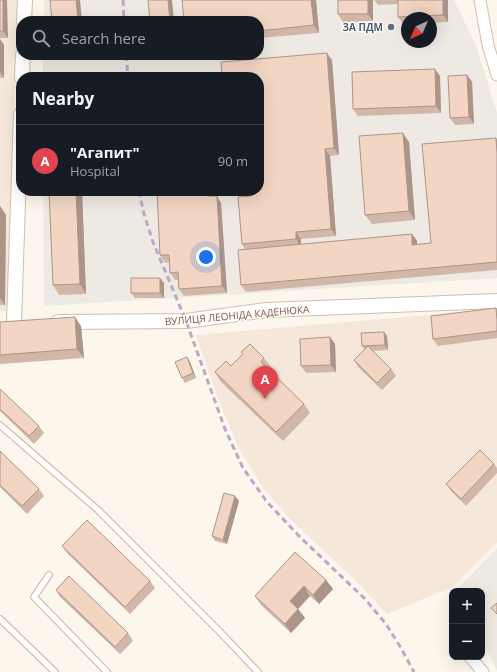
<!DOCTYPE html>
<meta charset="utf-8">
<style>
:root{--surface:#171b24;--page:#242831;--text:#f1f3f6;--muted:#9ea1a6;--line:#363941;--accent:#7c3aed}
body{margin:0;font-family:"Open Sans",sans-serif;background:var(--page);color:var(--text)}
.controls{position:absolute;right:12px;bottom:12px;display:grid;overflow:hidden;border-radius:8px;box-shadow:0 4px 16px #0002}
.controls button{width:36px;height:36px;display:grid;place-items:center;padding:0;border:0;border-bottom:1px solid var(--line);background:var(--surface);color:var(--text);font:20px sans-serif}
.compass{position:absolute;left:401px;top:12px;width:36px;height:36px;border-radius:50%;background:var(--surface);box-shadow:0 4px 16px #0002;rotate:224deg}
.you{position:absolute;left:206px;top:257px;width:14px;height:14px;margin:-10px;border:3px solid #fff;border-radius:50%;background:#1a73e8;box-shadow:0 0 0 6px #1a73e833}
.badge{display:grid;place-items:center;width:26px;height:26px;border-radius:50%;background:var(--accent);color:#fff;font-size:13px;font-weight:700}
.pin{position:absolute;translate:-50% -33px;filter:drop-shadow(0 1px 2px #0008)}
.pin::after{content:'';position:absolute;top:21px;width:14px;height:12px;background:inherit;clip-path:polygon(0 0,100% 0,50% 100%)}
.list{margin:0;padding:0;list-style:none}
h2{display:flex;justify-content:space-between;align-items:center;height:52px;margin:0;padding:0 16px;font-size:17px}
h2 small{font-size:13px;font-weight:400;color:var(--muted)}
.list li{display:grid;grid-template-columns:26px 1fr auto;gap:12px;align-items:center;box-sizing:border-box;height:72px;padding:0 16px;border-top:1px solid var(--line)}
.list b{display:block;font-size:15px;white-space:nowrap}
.list p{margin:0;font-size:13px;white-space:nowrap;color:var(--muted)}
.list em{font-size:13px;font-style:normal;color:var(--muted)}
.icon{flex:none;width:22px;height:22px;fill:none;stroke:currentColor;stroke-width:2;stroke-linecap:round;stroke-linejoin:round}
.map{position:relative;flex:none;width:497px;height:672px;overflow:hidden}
.search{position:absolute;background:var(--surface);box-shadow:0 4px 16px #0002;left:16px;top:16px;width:248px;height:44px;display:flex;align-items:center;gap:10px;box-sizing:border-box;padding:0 14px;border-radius:16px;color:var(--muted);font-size:15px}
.panel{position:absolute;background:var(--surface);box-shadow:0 4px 16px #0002;left:16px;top:72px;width:248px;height:124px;border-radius:16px}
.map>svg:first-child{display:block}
.residential{fill:#f5e8da}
.industrial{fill:#efe9e4;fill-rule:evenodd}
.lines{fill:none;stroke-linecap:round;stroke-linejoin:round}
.service-casing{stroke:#d1beb0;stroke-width:8}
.minor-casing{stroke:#d1beb0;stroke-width:13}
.tertiary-casing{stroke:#d1beb0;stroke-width:16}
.service{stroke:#fff;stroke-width:5.5}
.minor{stroke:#fff;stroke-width:11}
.tertiary{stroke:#fff;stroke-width:14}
.rail{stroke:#b9a8c9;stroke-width:3;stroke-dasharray:6 4;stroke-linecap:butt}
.wall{fill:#d1b7a8}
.shaded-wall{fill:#aa9588}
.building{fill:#f3d5c3;stroke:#aa9588}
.service-dot{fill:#5c6f8a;stroke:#fffaf3;stroke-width:1.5}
.labels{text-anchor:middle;stroke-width:3;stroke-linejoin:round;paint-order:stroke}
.service-label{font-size:10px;font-weight:bold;fill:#4e5e75;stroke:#fffaf3;text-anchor:end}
.street-label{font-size:10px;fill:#7a5c4d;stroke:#fffaf3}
</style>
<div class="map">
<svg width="497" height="672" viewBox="0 0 497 672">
<rect width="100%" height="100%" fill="#fdf6ec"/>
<path class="residential" d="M0,0H18L8,311H0Z
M497,309V543L454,586L387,614L353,578L292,521L263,488L239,449L218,399L196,335Z"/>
<path class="industrial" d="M44,0H454L477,48L497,113V278L44,306L43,191H259V77H43V55H259V21H44ZM407,18H431V42H407Z
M497,548V671L482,640V591H458L457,589Z"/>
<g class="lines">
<g class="service-casing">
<path id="service" d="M0,425L98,510L220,632L258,672
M49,575L34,597L107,672
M0,619L55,672"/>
</g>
<g class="minor-casing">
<path id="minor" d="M480,0L488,45L497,75
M470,657L483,672"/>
</g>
<g class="tertiary-casing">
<path id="tertiary" d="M24,21L25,0
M22,77L23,55
M14,322L21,114
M58,322L186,321L266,310L497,301"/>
</g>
<use href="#service" class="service"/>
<use href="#minor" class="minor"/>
<use href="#tertiary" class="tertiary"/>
<path class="rail" d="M123,0L124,21
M126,55L128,77
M139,191L144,214L153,242L186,321L225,429L243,468L267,502L301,538L365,599L386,624L401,648L414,672"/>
</g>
<path class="wall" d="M0,0L8,38H0Z
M316,0L319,33L259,38V21Z
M373,0V21L343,22L338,14Z
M374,0H448V22L431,23V18H407V24H403L398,17V4L378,5Z
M0,39L4,45V78H0Z
M332,60L339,155L330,156L336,236L301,239V244L412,234L417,241V244L431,243L497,140V270L246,292L241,285L245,249L242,244L251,196Z
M467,75L472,82L474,124L455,125L450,118Z
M440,76L441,113L358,116L353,109Z
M409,142L415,220L372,224L365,215Z
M49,191H82L86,294L59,295L53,285Z
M157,191H212L213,196L221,203L227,293L184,296L179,289L178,280H175L170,273L169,262L165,263L160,255Z
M0,206L6,215L5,305H0Z
M160,278L164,283V298H135L131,293Z
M496,308L497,310V338L438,346L433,339Z
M0,322L81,326L84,358L0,364Z
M387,336L388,350L373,351L391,369L396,376L382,390L359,368L354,360L365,350L362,346Z
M330,337L335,344L336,372L306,373L301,366Z
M241,352L264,358L271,367L269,370L304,404L310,413L283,441L221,382L215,372L231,366L243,354Z
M187,357L190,362L196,378L185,383L182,378Z
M0,389L39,426L44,433L34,444L0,411Z
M0,451L39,489L44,496L27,514L0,487Z
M494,464L497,468V473L466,506L451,491L446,484Z
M239,501L227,544L215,541L212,536Z
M62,546L150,581L155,588L130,614L67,553Z
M326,580L333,589L319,604L310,596L298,609L305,618L291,633L261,605L255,596Z
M56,590L128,633L133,641L120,654L60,597Z"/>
<path class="shaded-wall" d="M3,0H7L8,38L3,31Z
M76,0H80L82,21H78Z
M168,0H172L174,21H170Z
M311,0H316L319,33L314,25Z
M368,0H373V21L368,14Z
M443,0H448V22L443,15Z
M0,39L4,45V78L0,72Z
M327,53L332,60L339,155L334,148Z
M435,69L440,76L441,113L436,106Z
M467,75L472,82L474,124L469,117Z
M403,133L409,142L415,220L409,211Z
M496,138L497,140V153Z
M325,149L330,156L336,236L331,229Z
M76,191H82L86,294L80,284Z
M208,191H212L213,203L208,196Z
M217,196L221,203L227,293L222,286Z
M0,206L6,215L5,305L0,298Z
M296,232L301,239V247L296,239Z
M412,234L417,241V252L412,245Z
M160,278L164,283V298L160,293Z
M75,317L81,326L84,358L77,349Z
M384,332L387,336L388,350L385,345Z
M330,337L335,344L336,372L331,365Z
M187,357L190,362L196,378L193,373Z
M235,496L239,501L227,544L223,540Z
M326,580L333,589L319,604L313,595Z
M304,586L310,596L297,610L290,601Z
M298,609L305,618L291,633L285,624Z"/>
<path class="building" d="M0,0H3V31H0Z
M50,0H76L78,21H52Z
M148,0H168L170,21H150Z
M182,0H311L314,25L259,31V21H184Z
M338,0H368V14H338Z
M398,0H443V15L398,17Z
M327,53L334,148L325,149L331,229L296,232V239L242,244L238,197L251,196V191H259V77H222L221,62Z
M435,69L436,106L353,109L352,72Z
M467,75L469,117L450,118L448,76Z
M403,133L409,211L365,215L359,136Z
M496,138L497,153V262L241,285L238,250L412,234V245L431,243L422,144Z
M49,191H76L80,284L53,285Z
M157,191H208V196H217L222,286L179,289L178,272L170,273L169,255H160Z
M131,278H160V293H131Z
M496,308L497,320V331L433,339L431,316Z
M75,317L77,349L0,355V322Z
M384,332L385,345L362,346L361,333Z
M330,337L331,365L301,366L300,339Z
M250,344L264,358L261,362L304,404L276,432L215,372L226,361L231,366L243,354L241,352Z
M368,346L391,369L377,383L354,360Z
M187,357L193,373L182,378L175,362Z
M0,389L39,426L29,436L0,409Z
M480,450L494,464L461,499L446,484Z
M0,451L39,489L22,506L0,485Z
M224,493L235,496L223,540L212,536Z
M87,520L150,581L125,607L62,546Z
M295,552L326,580L313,595L304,586L290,601L298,609L285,624L255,596Z
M69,576L128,633L115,647L56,590Z
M497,603V614L491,608Z"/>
<circle class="service-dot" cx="391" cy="27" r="4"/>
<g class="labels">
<g class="service-label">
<text x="383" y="31">ЗА ПДМ</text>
</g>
<g class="street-label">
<text transform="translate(237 315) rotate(-5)" y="4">ВУЛИЦЯ ЛЕОНІДА КАДЕНЮКА</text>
</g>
</g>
</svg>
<div class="controls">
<button>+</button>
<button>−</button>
</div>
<svg class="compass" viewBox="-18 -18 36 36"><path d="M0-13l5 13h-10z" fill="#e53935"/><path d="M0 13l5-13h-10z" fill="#9ea1a6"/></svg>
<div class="you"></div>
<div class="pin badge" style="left:265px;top:399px;background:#e0444e">A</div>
<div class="search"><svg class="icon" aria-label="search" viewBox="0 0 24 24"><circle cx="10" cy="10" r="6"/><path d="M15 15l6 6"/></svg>Search here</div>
<section class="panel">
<h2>Nearby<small></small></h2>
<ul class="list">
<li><span class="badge" style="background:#e0444e">A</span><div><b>&quot;Агапит&quot;</b><p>Hospital</p></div><em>90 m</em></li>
</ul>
</section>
</div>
